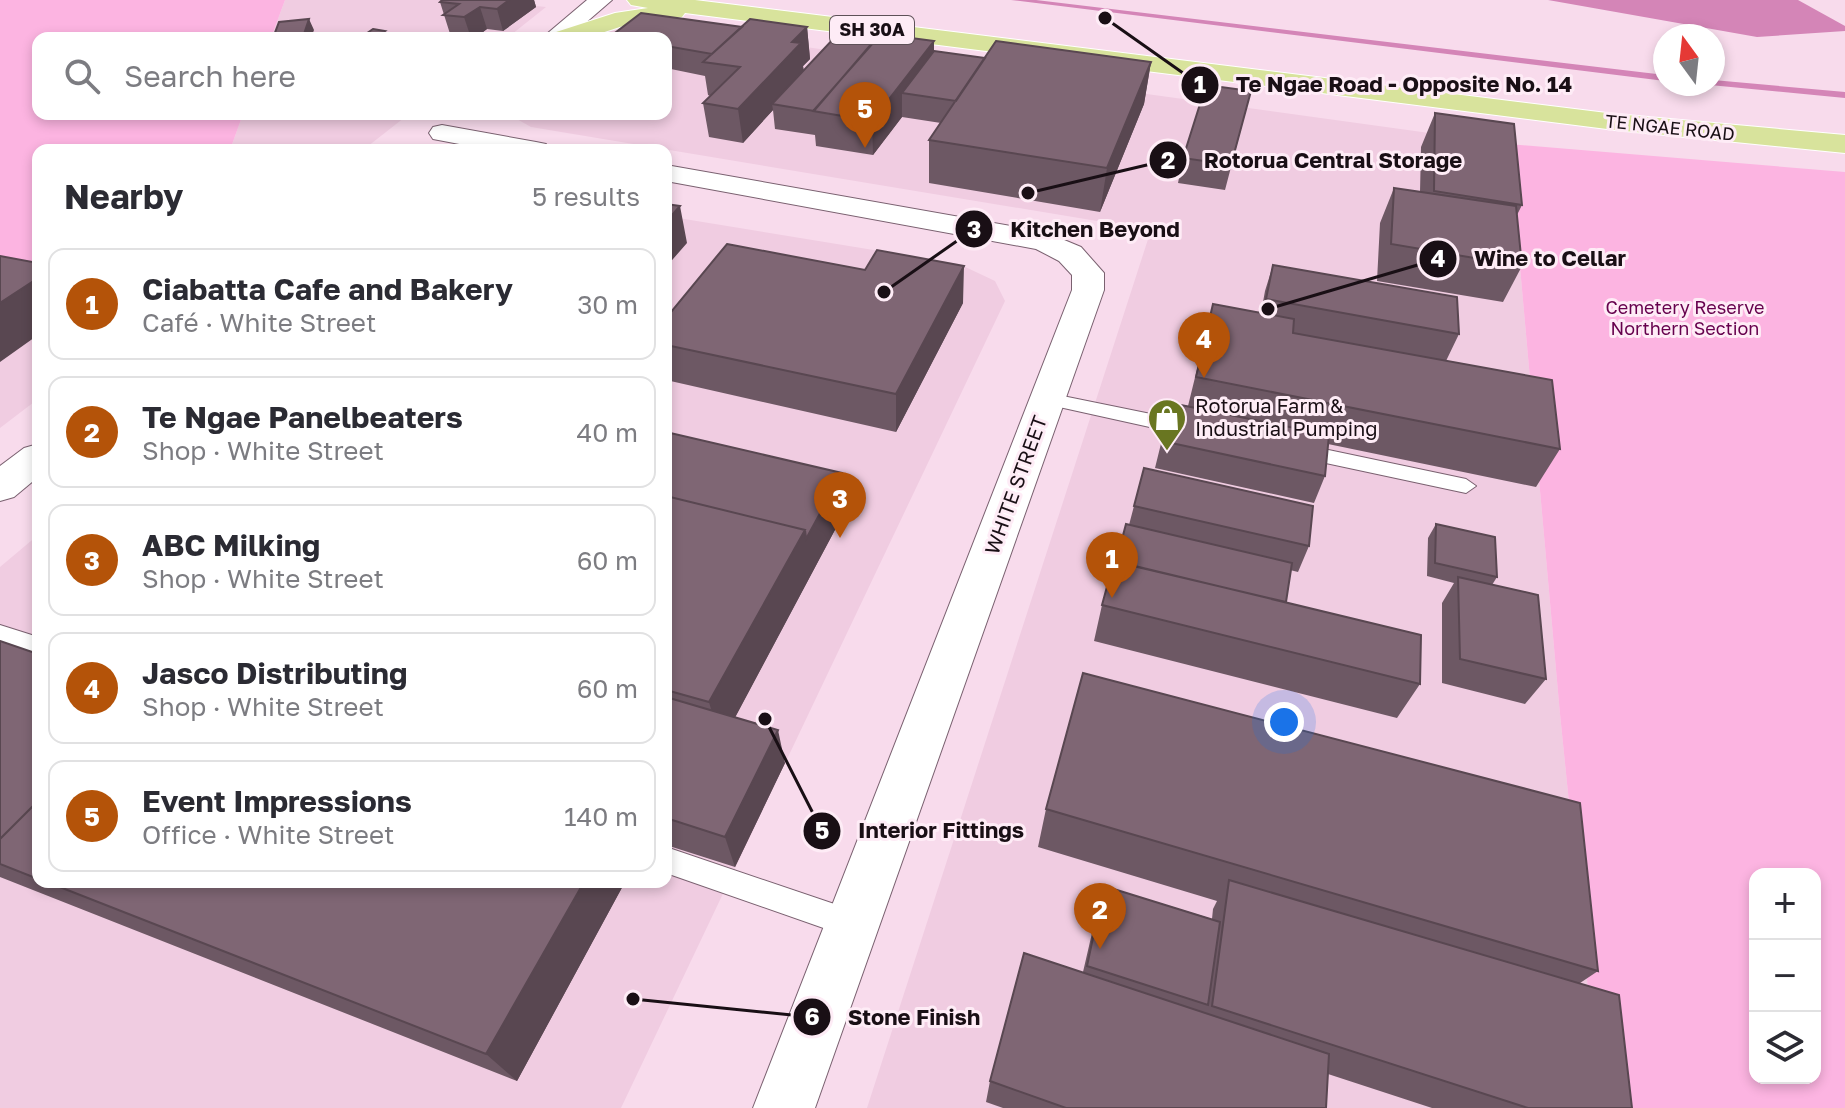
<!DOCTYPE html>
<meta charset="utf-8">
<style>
:root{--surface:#fff;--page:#f7f7f7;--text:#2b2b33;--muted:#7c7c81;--line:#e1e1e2;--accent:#b45309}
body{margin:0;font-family:"Golos Text",sans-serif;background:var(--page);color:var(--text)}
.controls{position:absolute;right:24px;bottom:24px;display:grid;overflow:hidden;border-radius:16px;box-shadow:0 4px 12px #0003}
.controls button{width:72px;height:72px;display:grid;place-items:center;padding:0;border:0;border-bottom:2px solid var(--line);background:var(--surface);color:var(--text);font:40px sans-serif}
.compass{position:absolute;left:1653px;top:24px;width:72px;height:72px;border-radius:50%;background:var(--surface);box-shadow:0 4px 12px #0003;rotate:345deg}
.you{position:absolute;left:1284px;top:722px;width:28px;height:28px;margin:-20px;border:6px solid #fff;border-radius:50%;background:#1a73e8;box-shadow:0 0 0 12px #1a73e833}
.badge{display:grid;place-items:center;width:52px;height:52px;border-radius:50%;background:var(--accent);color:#fff;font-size:26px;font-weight:700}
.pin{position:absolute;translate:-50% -66px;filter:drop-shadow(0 2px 4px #0008)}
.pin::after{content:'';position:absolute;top:42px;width:28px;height:24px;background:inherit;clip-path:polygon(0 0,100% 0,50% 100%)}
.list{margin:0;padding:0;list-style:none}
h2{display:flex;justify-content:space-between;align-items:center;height:104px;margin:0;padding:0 32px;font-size:34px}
h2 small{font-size:26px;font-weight:400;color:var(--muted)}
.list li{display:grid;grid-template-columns:52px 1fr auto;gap:24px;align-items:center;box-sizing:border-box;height:112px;margin:0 16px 16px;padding:0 16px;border:2px solid var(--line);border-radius:16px}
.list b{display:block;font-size:30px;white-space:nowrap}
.list p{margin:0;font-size:26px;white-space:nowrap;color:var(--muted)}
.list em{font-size:26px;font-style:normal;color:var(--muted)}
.icon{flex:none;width:44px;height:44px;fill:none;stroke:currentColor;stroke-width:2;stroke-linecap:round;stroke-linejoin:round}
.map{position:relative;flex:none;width:1845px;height:1108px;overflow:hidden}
.search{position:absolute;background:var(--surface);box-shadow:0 4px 12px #0003;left:32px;top:32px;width:640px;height:88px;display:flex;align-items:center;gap:20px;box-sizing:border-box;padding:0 28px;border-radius:16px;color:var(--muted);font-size:30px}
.panel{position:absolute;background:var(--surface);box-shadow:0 4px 12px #0003;left:32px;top:144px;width:640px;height:744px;border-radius:16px}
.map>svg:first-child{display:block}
.built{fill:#f0cce1}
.green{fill:#fcb4e1;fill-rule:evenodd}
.water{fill:#d485b7}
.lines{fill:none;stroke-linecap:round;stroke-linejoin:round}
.stream{fill:#d485b7;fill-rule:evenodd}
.service-casing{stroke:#7a6170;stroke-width:2}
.minor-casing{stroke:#7a6170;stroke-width:2}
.primary-casing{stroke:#fff;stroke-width:2}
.service{fill:#fff;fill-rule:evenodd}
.minor{fill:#fff;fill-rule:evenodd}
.primary{fill:#d8e39c;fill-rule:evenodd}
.wall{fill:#6d5864}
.shaded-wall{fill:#594751}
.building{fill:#7f6674;stroke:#594751;stroke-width:2}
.labels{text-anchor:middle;stroke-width:6;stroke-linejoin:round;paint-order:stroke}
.shield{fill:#feecf6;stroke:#5e5158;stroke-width:2}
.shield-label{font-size:18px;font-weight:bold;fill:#190f15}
.far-street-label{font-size:18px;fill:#190f15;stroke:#feecf6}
.far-park-label{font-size:18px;fill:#66014d;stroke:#feecf6}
.poi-label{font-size:20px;fill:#190f15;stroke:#feecf6;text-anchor:start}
.street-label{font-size:20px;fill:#190f15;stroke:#feecf6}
.leader{fill:none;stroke:#190f15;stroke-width:3}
.callout-dot{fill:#190f15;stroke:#feecf6;stroke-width:3}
.mark-label{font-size:24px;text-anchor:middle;font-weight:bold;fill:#fff}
.callout-label{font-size:22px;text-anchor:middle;font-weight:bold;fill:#190f15;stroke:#feecf6;stroke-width:6;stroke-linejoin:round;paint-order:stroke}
</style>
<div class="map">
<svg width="1845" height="1108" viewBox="0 0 1845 1108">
<rect width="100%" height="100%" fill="#f8dbec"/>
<path class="built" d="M285,0H480L546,7L507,38H271Z
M646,25L1509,144L1560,714L1600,1108H867L1151,230L531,127L515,118V114H666V38H599L606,32Z
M243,114H409L363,150H230Z
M666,216L959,264L995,281L1005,301L621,1108H0V567L38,535V882H666Z
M0,257L38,265V399L0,428Z"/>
<path class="green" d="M0,0H285L271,38H38V114H243L230,150H38V265L0,257Z
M1509,144L1845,172V1108H1600L1560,714ZM1755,874H1815V1078H1755Z"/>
<path class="water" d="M1548,0H1798L1845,26V31L1757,37Z"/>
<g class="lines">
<path class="stream" d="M1011,0H1036L1665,75V81Z
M1713,80L1845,92V98L1710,85L1713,84Z"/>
<g class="service-casing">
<path id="service" d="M1048,393L1195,423L1205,430L1195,437L1041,403L1038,399L1041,395Z
M1300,444L1466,479L1476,486L1466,493L1293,456L1290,451Z
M0,625L38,637V657L0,644Z
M666,847L852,910L862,914L867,924L862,934L852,938L666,873Z"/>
</g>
<g class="minor-casing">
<path id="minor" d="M587,0H612L568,38H542Z
M442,125L536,142L546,144L550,150H491L433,139L429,133L433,127Z
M666,165L1045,232L1081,247L1104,273V290L815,1108H753L1072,290V275L1059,261L1036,249L666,181Z
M38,444V477L14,497L0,501V466L24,448Z"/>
</g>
<g class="primary-casing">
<path id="primary" d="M627,0H695L1615,114L1845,135V153L1615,130L685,13L682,17L626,25L586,38H550L553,33L615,13L648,8L631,5Z"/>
</g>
<use href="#service" class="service"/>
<use href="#minor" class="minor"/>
<use href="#primary" class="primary"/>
</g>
<path class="wall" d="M442,0H534L536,7L503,31L487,29L475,38H456L451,37L440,2Z
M641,13L742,27L750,19L807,27L810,59L803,66L804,71L835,37L873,42L881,34L934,41V51L985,58L996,41L1151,62L1144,104L1100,212L929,183V140L941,123L902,117L873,155L816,146L815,135L775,129L773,110L743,143L709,137L703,103L710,96L708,95L705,76L666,68V38H612L611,36Z
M1251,91L1225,190L1178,183L1183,158Z
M1435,113L1522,205L1517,215L1522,266L1503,302L1377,281L1380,223L1394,188L1420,192L1421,147Z
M1273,265L1459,334L1446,361L1560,449L1536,487L1328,444L1325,476L1314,503L1155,468L1171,403L1188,406L1213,304L1261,313L1265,291Z
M963,303L896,432L666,380V318Z
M666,432L842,473L845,511L735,717L785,763L735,867L666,845Z
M1134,506L1309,546L1298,572L1290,570L1286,602L1420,684L1397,718L1094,641L1102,605L1129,525Z
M1436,524L1497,577L1492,585L1546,679L1525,704L1442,683V603L1454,583L1427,576L1428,538Z
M0,641L38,654V882H625L517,1081L0,877Z
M1046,809L1598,971L1580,983L1632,1108H1432L1328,1074L1326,1108H1003L986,1102L990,1081L1083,972L1098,907L1104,886L1212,919L1213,909L1217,901L1038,847Z"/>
<path class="shaded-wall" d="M509,0H534L536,7L503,31L497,9Z
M480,7L487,29L475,38H471L464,17Z
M309,19L314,30L311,38H294Z
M807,27L810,59L803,66L804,76L772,104L773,110L743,143L738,109L792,42Z
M385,31L388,38H374Z
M934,41V74L902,93V117L873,155L872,121Z
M1151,62L1144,104L1100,212L1107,168Z
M680,206L687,243L666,267V222Z
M964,266L963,303L896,432V394Z
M38,278V335L0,362V303Z
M842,473L845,511L721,744L709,702L805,530Z
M778,730L785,763L735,867L725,837Z
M584,882H625L517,1081L486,1054Z"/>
<path class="building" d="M442,0H509L497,9L480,7L464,17L443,15L459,4L440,2Z
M641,13L742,27L712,54L666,46V38H622L611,36Z
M309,19L303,37L273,38L279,22Z
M750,19L807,27L792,42L801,43L738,109L703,103L740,67L703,62Z
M373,29L385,31L374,38H360Z
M881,34L934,41L872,121L813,111Z
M835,37L873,42L814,111L772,104Z
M996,41L1151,62L1107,168L929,140Z
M934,51L985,58L956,101L902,93Z
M1206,85L1251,91L1231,165L1183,158Z
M1435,113L1514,124L1522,205L1434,191Z
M1394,188L1516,206L1522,266L1391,244Z
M666,204L680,206L666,222Z
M727,244L865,270L877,250L964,266L896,394L666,345V318Z
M0,256L38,263V278L0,303Z
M1273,265L1457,297L1459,334L1266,299Z
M1213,304L1294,319L1293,333L1552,380L1560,449L1196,377Z
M1171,403L1329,435L1325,476L1162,441Z
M666,432L842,473L806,539L805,530L666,496Z
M1144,468L1313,506L1309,546L1134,506Z
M666,496L805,530L709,702L666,690Z
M1126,524L1292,563L1286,602L1116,562Z
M1436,524L1495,537L1497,577L1435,563Z
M1114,561L1421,635L1420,684L1102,605Z
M1458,577L1538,595L1546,679L1460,659Z
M0,641L38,654V801L0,839Z
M1083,673L1580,803L1598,971L1046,809Z
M666,697L778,730L725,837L666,818Z
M38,801V879L0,864V839Z
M1229,880L1619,995L1632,1108H1528L1212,1006Z
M47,882H584L486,1054Z
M1104,886L1220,922L1208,1005L1087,966Z
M1024,953L1329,1054L1326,1108H1066L990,1081Z"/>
<defs>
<g id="shop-pin" transform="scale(2)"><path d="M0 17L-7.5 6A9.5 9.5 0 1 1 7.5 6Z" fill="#697621" stroke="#feecf6"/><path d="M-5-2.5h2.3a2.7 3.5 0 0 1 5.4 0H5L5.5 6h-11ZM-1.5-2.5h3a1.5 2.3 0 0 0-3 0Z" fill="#fff"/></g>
</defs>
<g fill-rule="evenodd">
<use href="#shop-pin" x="1167" y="418"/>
</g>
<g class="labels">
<rect class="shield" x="830" y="16" width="84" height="28" rx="6"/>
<g class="shield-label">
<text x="872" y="36">SH 30A</text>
</g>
<g class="far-street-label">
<text transform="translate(1670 128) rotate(6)" y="6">TE NGAE ROAD</text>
</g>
<g class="far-park-label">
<text x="1685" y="314">Cemetery Reserve<tspan x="1685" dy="21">Northern Section</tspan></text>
</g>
<g class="poi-label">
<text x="1195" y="413">Rotorua Farm &amp;<tspan x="1195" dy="23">Industrial Pumping</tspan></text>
</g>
<g class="street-label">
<text transform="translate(1016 485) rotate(-70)" y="7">WHITE STREET</text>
</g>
</g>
<path class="leader" d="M1105 18L1200 85M1028 193L1168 160M884 292L974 229M1268 309L1438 259M765 719L822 831M633 999L812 1017"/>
<g class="callout-dot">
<circle cx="1105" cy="18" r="8"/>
<circle cx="1028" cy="193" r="8"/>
<circle cx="884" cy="292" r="8"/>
<circle cx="1268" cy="309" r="8"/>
<circle cx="765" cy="719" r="8"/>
<circle cx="633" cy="999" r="8"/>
<circle cx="1200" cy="85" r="20"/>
<circle cx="1168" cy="160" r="20"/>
<circle cx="974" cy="229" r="20"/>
<circle cx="1438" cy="259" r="20"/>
<circle cx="822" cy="831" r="20"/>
<circle cx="812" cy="1017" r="20"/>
</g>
<g class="mark-label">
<text x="1200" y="93">1</text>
<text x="1168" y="169">2</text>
<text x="974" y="238">3</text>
<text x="1438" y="267">4</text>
<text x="822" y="839">5</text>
<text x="812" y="1025">6</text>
</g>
<g class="callout-label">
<text x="1404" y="92">Te Ngae Road - Opposite No. 14</text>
<text x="1333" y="168">Rotorua Central Storage</text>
<text x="1095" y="237">Kitchen Beyond</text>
<text x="1550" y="266">Wine to Cellar</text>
<text x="941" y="838">Interior Fittings</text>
<text x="914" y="1025">Stone Finish</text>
</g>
</svg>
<div class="controls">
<button>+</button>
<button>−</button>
<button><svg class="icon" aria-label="layers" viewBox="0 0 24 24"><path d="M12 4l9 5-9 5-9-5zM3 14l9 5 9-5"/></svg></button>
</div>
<svg class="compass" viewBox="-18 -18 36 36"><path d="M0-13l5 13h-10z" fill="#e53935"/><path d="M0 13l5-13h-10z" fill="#7c7c81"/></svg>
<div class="you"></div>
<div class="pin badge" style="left:1112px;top:598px">1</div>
<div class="pin badge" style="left:1100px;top:949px">2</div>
<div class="pin badge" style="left:840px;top:538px">3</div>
<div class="pin badge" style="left:1204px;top:378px">4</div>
<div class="pin badge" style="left:865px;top:148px">5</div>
<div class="search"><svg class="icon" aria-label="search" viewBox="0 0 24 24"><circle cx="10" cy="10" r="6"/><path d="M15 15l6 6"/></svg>Search here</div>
<section class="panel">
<h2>Nearby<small>5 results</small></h2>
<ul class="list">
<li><span class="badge">1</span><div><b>Ciabatta Cafe and Bakery</b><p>Café · White Street</p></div><em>30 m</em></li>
<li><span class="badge">2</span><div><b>Te Ngae Panelbeaters</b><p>Shop · White Street</p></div><em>40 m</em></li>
<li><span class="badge">3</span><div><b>ABC Milking</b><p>Shop · White Street</p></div><em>60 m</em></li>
<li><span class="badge">4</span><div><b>Jasco Distributing</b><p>Shop · White Street</p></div><em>60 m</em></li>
<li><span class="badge">5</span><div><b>Event Impressions</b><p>Office · White Street</p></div><em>140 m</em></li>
</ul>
</section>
</div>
